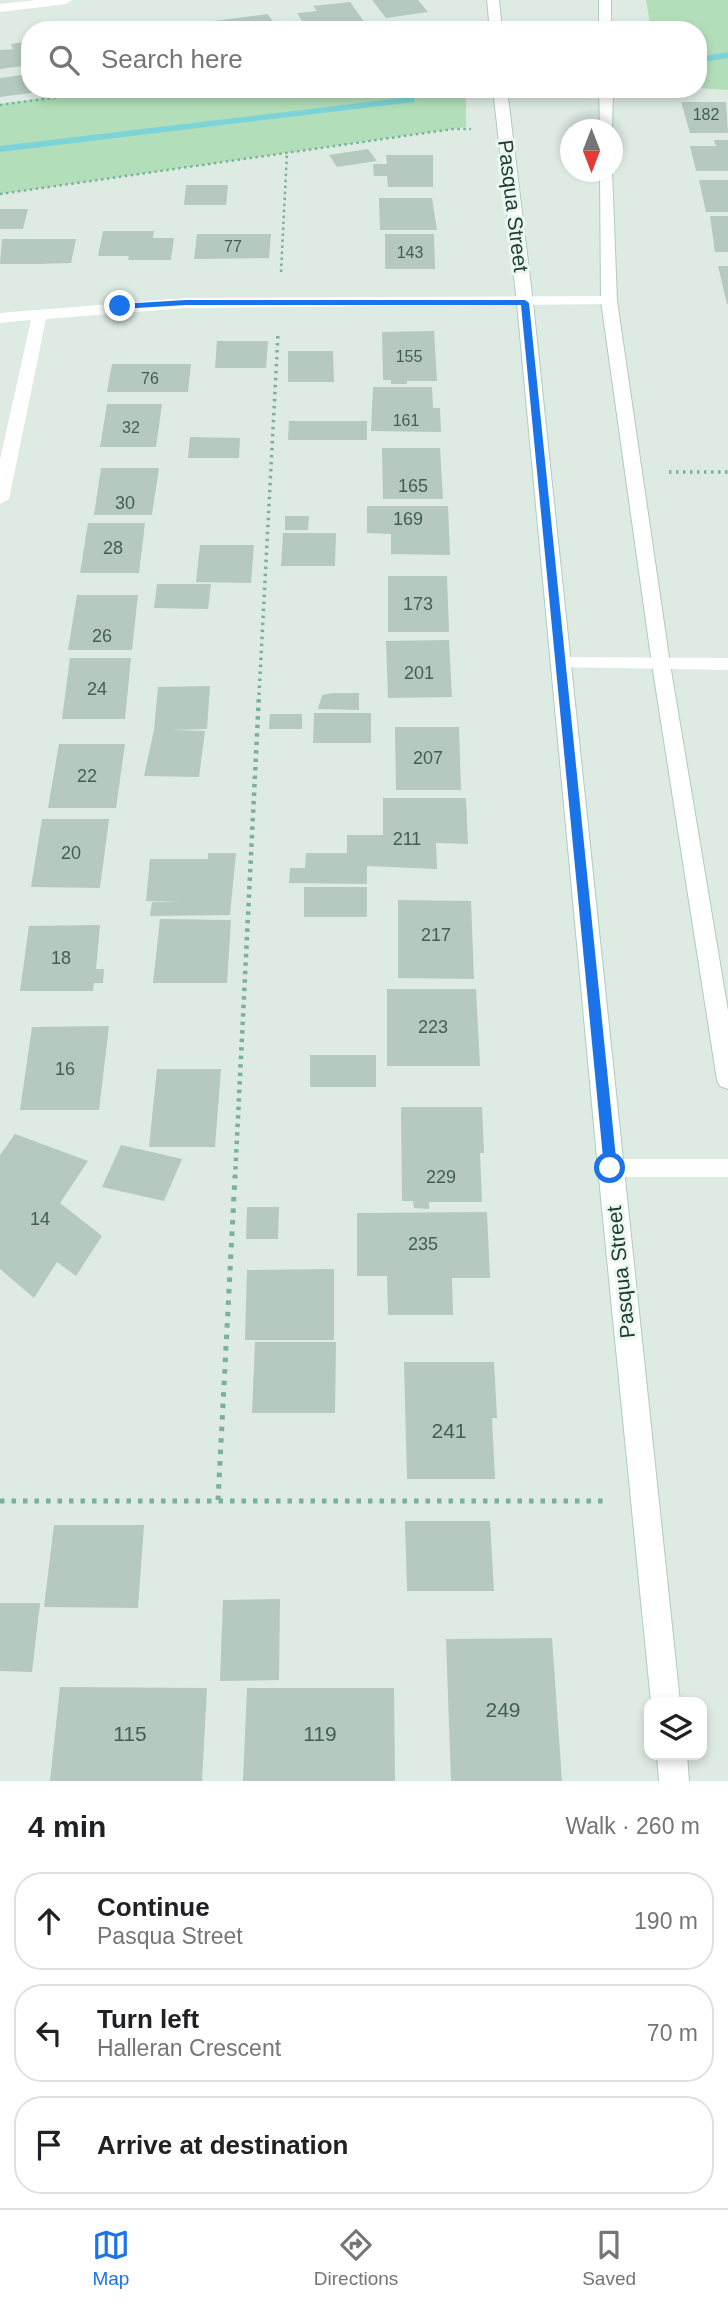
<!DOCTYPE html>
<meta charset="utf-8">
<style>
:root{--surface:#fff;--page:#f6f6f6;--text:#202124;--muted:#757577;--line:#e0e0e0;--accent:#1a73e8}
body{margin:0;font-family:Arial,sans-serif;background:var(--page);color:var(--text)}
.controls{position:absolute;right:21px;bottom:21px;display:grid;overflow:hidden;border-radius:14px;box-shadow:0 4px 10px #0003}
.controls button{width:63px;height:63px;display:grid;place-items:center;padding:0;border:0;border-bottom:2px solid var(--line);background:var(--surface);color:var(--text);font:35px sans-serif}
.compass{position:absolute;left:560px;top:119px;width:63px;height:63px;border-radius:50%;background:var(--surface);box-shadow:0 4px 10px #0003;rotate:180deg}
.stop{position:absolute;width:21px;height:21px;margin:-16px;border:5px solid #1a73e8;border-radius:50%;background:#fff}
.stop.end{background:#1a73e8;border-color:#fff;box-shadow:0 2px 7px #0008}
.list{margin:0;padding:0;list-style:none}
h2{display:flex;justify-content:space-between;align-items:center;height:91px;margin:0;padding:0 28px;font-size:30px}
h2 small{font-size:23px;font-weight:400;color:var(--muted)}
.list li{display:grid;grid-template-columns:46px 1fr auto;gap:21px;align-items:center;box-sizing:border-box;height:98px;margin:0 14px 14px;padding:0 14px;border:2px solid var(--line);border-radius:28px}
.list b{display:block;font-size:26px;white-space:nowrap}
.list p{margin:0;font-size:23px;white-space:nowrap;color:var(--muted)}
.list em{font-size:23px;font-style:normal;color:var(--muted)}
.icon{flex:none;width:38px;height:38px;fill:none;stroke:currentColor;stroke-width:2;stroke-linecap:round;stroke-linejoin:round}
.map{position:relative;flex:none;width:728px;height:1781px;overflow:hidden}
.search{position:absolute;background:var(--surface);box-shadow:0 4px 10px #0003;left:21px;right:21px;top:21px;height:77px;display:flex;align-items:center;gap:18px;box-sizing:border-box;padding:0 24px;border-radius:28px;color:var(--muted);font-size:26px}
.sheet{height:427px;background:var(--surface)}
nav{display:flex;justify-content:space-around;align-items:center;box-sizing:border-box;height:98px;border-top:2px solid var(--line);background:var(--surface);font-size:19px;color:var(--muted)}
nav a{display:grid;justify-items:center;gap:4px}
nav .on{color:var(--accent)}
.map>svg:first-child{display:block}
.green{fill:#b2dfb9}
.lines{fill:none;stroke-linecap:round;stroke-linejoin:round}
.stream{fill:#7dd4d8;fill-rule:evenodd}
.building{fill:#b5c9be}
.secondary-casing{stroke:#afccbe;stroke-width:2}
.path-far3{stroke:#79b29a;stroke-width:2.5;stroke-dasharray:2.5 3.5;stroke-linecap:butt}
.path-far2{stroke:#79b29a;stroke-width:3.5;stroke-dasharray:2.5 4.5;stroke-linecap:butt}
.path-far1{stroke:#79b29a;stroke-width:4.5;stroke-dasharray:3.5 5;stroke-linecap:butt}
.path{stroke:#79b29a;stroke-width:5;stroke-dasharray:4.5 7;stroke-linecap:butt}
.minor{fill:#fff;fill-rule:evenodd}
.secondary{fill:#fff;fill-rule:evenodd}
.route{fill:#1a73e8}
.labels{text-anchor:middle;stroke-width:6;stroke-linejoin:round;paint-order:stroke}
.far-number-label{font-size:16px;fill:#435f54}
.number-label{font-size:18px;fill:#435f54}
.street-label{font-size:21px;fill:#1d3c30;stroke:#edf7f1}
.near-number-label{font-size:21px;fill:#435f54}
</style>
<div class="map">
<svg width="728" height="1781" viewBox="0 0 728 1781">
<rect width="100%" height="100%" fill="#ddebe3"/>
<path class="green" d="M646,0H728V90L698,88V30H651Z
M108,89H466V127L0,194V104Z"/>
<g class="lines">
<path class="stream" d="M728,52V58L698,63V57Z
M411,97L414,98V102L0,152V146Z"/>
</g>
<path class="building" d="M372,0H418L428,12L386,18Z
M350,2L365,23L308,30L297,13L317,11L313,6Z
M268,14L278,30H219L214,21Z
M389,21L394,27L414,25L419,30H379L374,23Z
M203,22L208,30H167L165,27Z
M30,41V65L0,69V50L13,49L11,44Z
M30,74V89L39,92L0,97V78Z
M681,102H726L728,133H690Z
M714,140H728V171H696L690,146H716Z
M368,149L377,161L337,167L329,155Z
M386,155H433V187H388L387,176H374L373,164H387Z
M699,180H728V212H706Z
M186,185H228L226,205H184Z
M379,198H432L437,230H380Z
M0,209H28L23,229H0Z
M710,216H728V252H715Z
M103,231H154L153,238H174L171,260H128L129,256H98Z
M197,234H271L269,258L194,259Z
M385,234H434L435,269H385Z
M2,239H76L71,263L37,264H0Z
M718,266H728V304H727Z
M434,331L437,381H407V384H391V380H383L382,332Z
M217,341H268L266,368H215Z
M288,351H333L334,382H288Z
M112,364H191L188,392H107Z
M373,387H432L433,408H440L441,432L371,431Z
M107,404H162L156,447H100Z
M289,421H367V440H288Z
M190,437L240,438L239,458H188Z
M382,448H440L443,499H383Z
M101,468H159L152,515H94Z
M367,506H448L450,555L391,554V534L367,533Z
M285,516H309L308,530H285Z
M88,523H145L139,573H80Z
M283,533H336L335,566H281Z
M200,545H254L251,583L196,582Z
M388,576H447L449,632H388Z
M157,584H211L208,609L154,608Z
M77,595H138L132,650H68Z
M449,640L452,697L388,698L386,641Z
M70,658H131L125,719H62Z
M210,686L207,729L172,730L205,731L199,777L144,776L154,730L158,687Z
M333,693H359V710L318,709L322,695Z
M314,713H371V743H313Z
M270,714H302V729H269Z
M395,727H459L461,790H396Z
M59,744H125L116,808H48Z
M383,798H466L468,844L436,843L437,869L367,866V884L289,883L290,868H305L306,853H347V835H383Z
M42,819H109L100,888L31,887Z
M208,853H236L230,915L150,916L152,902H183L146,901L150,859H208Z
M304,887H367V917H304Z
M398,900L471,901L474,979L398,978Z
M160,919L231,920L227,983H153Z
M100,925L96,969H104L103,983H94L93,991H20L29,926Z
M387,989H476L480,1066H387Z
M109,1026L99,1110H20L32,1027Z
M310,1055H376V1087H310Z
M157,1069H221L215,1147H149Z
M401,1107H482L484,1153H480L482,1202H429V1209L414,1208L413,1201H402Z
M15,1134L88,1161L60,1203L102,1236L76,1276L57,1262L34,1298L0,1269V1155Z
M121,1145L182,1159L164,1201L102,1187Z
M247,1207H279L278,1239H246Z
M487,1212L490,1278H452L453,1315H388L387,1276H357V1213Z
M334,1269V1340H245L247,1270Z
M255,1342H336L335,1413H252Z
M404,1362H494L497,1418H492L495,1479H407Z
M405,1521H490L494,1591H407Z
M54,1525H144L138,1608L44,1607Z
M280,1599L279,1680L220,1681L223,1600Z
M0,1603H40L32,1672L0,1671Z
M552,1638L562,1781H451L446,1639Z
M60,1687L207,1688L202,1781H50Z
M247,1688H394L395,1781H243Z"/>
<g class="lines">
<g class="secondary-casing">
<path id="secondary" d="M487,0H499L502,30H490Z
M599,0H611V30H599Z
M493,89H507L533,303L680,1702H651L598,1168L517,303Z
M599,89H613L612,132V130H600Z
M612,170L617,301L670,664L728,1011V1089L720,1086L717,1080L652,664L601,301L600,172Z
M657,1755H687L689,1781H659Z"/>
</g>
<path class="path-far3" d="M0,105L117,89
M0,194L453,129H471
M281,272L287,153"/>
<path class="path-far2" d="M669,472H728
M259,695L278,334"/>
<path class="path-far1" d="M235,1178L259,694"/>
<path class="path" d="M218,1500L235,1176
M0,1501H606"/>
<path class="minor" d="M36,0H72L66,4L0,12V4Z
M609,296L617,301L614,304L186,308L46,319L9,499L0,504V460L31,320L0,323V313L186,298Z
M562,657L728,658V670L555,667L553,663Z
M610,1159H728V1177H610L602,1175L598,1168L602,1161Z"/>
<use href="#secondary" class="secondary"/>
</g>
<path class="route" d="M186,300H525L529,303L617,1168L615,1171H606L604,1168L521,305H186L120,309L116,306L120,304Z"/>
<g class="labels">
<g class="far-number-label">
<text x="706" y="120">182</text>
<text x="233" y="252">77</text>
<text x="410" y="258">143</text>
<text x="409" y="362">155</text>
<text x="150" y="384">76</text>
<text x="406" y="426">161</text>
<text x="131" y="433">32</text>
</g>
<g class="number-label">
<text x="413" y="492">165</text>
<text x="125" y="509">30</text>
<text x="408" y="525">169</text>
<text x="113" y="554">28</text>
<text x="418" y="610">173</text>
<text x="102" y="642">26</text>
<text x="419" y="679">201</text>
<text x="97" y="695">24</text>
<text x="428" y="764">207</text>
<text x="87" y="782">22</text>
<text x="407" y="845">211</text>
<text x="71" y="859">20</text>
<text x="436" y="941">217</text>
<text x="61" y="964">18</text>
<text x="433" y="1033">223</text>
<text x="65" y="1075">16</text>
<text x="441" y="1183">229</text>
<text x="40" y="1225">14</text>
<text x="423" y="1250">235</text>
</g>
<g class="street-label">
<text transform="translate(513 206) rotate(83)" y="7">Pasqua Street</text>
<text transform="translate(621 1272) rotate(-96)" y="7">Pasqua Street</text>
</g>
<g class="near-number-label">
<text x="449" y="1438">241</text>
<text x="503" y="1717">249</text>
<text x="130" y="1741">115</text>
<text x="320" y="1741">119</text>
</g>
</g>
</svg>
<div class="controls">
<button><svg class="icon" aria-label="layers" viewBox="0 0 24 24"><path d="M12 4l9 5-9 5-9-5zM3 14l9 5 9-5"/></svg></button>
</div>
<svg class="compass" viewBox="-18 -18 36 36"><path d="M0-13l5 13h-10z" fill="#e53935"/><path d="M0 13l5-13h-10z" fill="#757577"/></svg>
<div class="stop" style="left:610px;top:1168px"></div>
<div class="stop end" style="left:120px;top:306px"></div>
<div class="search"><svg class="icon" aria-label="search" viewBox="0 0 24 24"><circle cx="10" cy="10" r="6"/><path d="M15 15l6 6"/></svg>Search here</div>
</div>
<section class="sheet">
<h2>4 min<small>Walk · 260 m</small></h2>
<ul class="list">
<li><svg class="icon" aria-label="ahead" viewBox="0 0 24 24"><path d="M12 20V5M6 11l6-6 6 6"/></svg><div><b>Continue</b><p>Pasqua Street</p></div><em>190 m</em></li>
<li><svg class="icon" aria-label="left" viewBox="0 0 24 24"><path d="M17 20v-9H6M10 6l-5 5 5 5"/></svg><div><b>Turn left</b><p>Halleran Crescent</p></div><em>70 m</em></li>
<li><svg class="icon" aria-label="arrive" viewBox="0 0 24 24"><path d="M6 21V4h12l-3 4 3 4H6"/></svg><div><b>Arrive at destination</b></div></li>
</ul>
</section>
<nav>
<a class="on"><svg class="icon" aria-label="map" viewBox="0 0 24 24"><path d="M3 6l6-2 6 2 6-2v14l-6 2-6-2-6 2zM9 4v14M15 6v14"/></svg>Map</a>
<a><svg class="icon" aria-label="directions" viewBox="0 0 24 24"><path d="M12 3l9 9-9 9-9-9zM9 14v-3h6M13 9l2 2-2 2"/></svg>Directions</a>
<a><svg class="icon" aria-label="saved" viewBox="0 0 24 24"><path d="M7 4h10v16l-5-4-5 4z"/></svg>Saved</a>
</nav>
